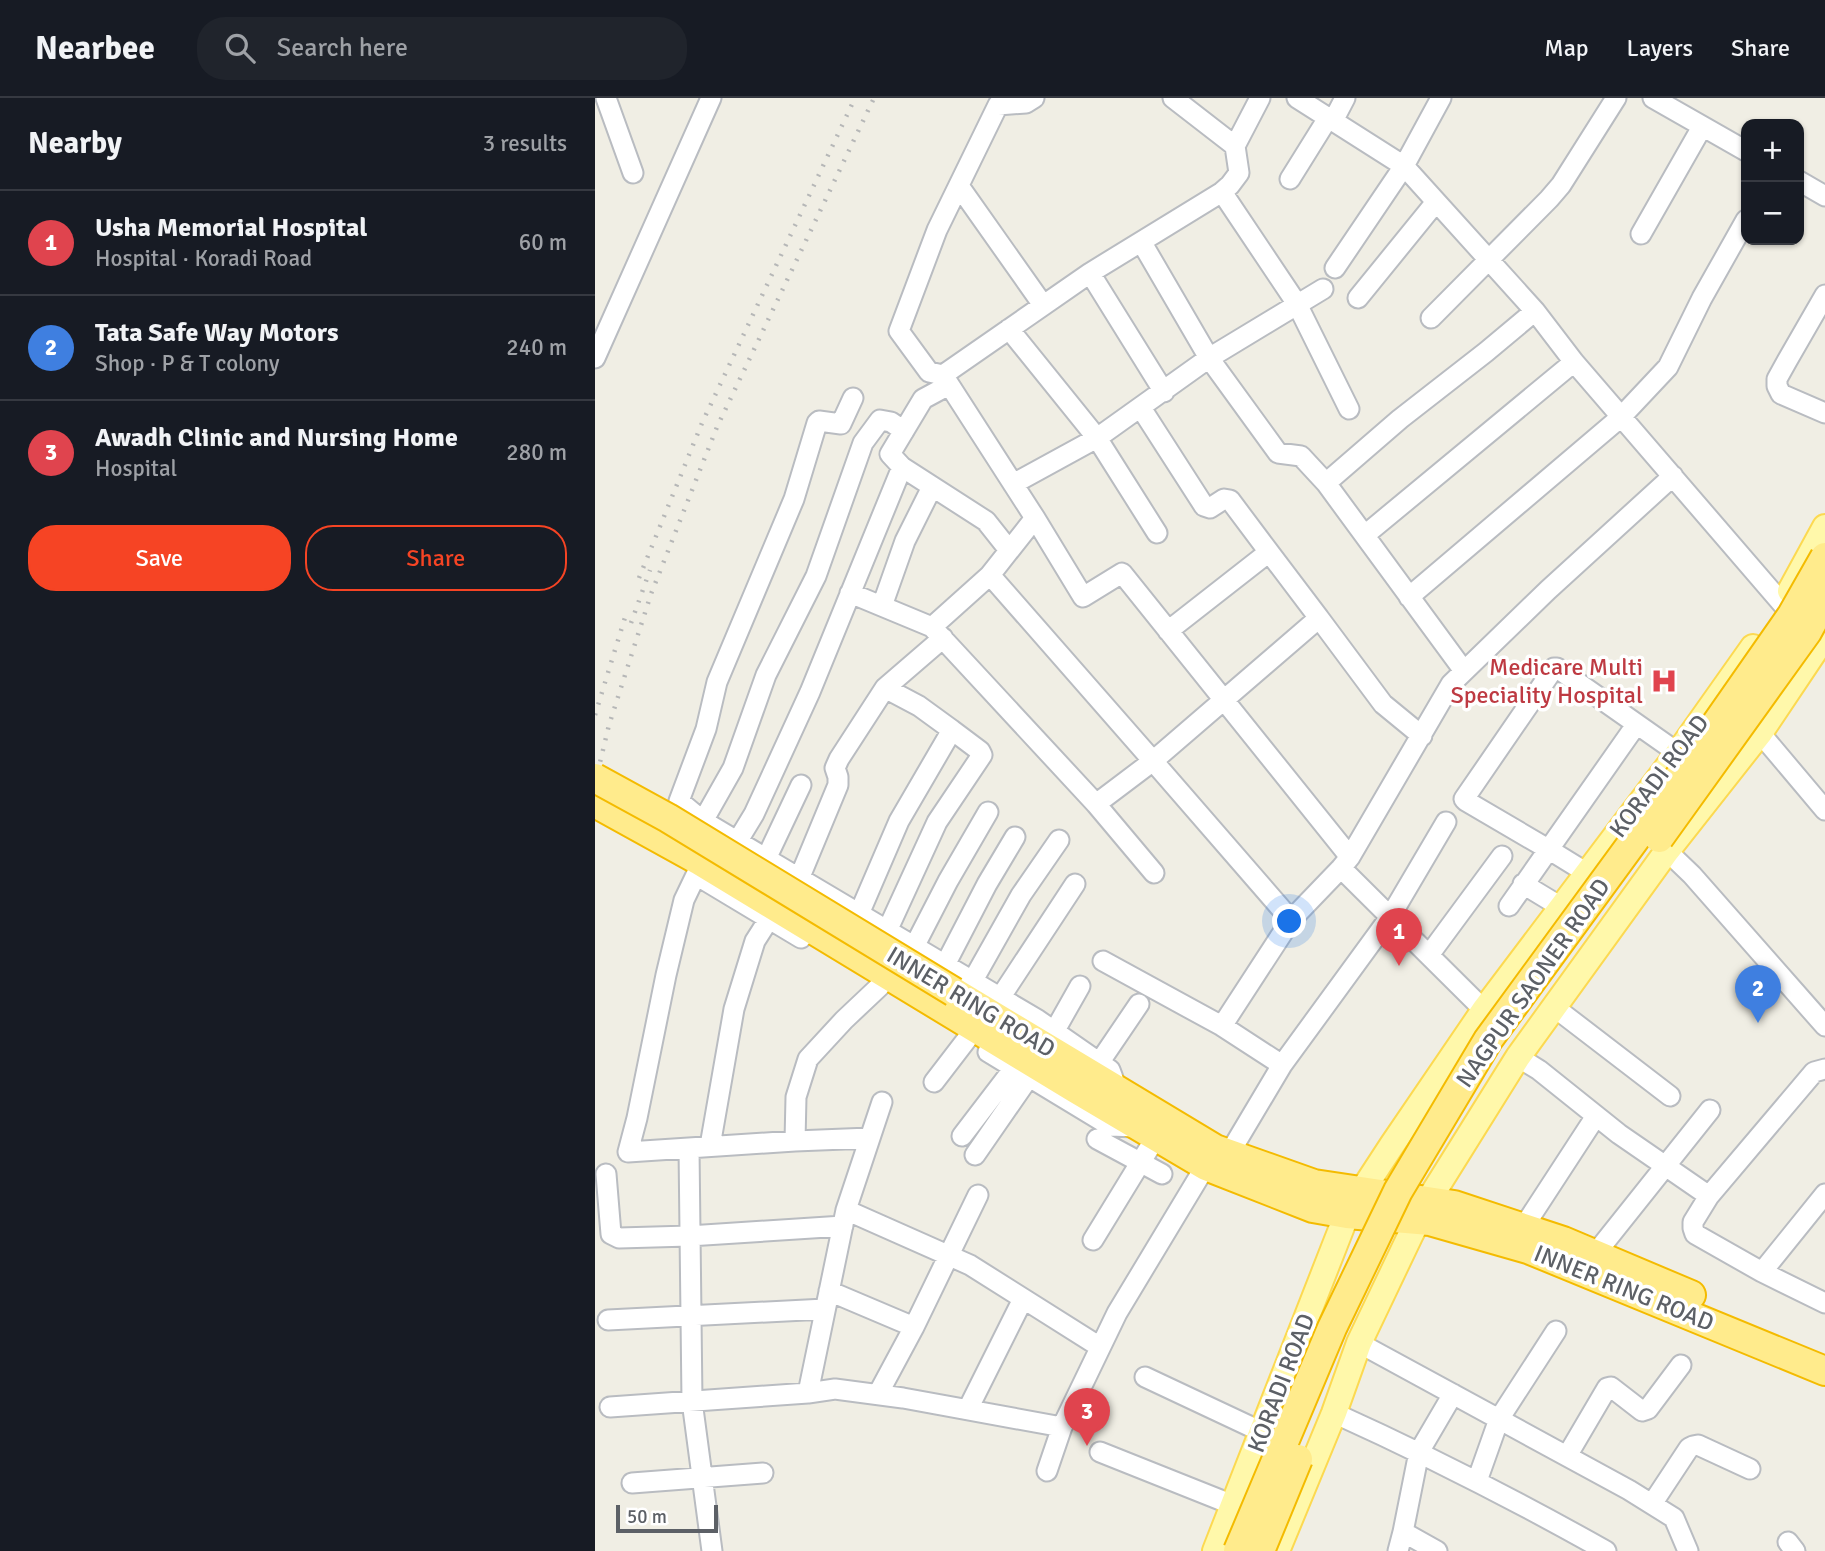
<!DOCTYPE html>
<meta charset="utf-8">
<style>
:root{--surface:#171b24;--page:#20242c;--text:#f1f3f6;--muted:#9ea1a6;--line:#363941;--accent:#f64424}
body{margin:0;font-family:Signika,sans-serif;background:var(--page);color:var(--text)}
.controls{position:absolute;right:21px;top:21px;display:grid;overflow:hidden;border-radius:14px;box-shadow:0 2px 5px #0004}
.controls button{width:63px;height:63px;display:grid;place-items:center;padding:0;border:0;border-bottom:2px solid var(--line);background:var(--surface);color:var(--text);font:35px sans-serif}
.scale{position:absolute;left:21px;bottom:18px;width:102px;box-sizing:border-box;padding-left:7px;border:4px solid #5c6066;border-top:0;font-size:19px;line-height:24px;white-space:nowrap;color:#5c6066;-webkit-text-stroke:5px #fff;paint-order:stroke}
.you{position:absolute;left:695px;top:824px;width:24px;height:24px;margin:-18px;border:5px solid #fff;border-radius:50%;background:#1a73e8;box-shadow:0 0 0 10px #1a73e833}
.badge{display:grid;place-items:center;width:46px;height:46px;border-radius:50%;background:var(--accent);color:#fff;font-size:23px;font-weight:700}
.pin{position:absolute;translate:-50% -58px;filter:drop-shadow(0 2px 4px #0008)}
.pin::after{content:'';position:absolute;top:37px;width:24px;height:21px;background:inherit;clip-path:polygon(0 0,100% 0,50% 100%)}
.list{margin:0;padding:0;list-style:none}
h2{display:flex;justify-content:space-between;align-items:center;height:91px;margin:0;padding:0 28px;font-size:30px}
h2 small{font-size:23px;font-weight:400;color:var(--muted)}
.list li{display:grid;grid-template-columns:46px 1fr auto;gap:21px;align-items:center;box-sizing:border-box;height:105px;padding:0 28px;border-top:2px solid var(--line)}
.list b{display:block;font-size:26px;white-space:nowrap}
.list p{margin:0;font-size:23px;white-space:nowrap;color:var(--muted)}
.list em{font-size:23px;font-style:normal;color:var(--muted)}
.actions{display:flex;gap:14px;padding:21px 28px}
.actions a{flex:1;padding:16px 0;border:2px solid var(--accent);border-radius:28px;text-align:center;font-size:24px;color:var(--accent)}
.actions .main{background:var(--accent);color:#fff}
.icon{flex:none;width:38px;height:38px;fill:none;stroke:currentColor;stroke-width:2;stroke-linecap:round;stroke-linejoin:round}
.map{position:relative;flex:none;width:1230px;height:1453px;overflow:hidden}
header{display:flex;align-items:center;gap:42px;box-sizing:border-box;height:98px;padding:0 35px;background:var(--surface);border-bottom:2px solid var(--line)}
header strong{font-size:33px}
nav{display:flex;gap:38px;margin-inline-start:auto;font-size:24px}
.search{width:490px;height:63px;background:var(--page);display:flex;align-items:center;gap:18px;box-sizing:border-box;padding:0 24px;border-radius:28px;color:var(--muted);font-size:26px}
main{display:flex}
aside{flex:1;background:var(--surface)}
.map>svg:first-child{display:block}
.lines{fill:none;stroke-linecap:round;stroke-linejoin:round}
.minor-casing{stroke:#b9bcc1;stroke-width:23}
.major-casing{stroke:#fcd951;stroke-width:28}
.highway-casing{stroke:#f4bb00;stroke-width:32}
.minor{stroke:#fff;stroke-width:19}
.major{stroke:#fff8aa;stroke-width:24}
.highway{stroke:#ffeb8c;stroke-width:28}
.rail{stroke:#b6b7b7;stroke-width:4.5;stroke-dasharray:2 9;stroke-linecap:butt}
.highway-bridge-casing{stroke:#f4bb00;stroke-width:32;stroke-linecap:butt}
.highway-bridge{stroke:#ffeb8c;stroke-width:28}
.labels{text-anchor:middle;stroke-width:7;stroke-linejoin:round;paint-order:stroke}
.health-label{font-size:24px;fill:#be3a42;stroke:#fff;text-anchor:end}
.street-label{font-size:24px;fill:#5c6066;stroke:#fff}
</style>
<header>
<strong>Nearbee</strong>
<div class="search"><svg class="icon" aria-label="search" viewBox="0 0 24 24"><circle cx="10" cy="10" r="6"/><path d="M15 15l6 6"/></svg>Search here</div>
<nav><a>Map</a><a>Layers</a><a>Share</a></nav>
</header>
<main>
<aside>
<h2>Nearby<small>3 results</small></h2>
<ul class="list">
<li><span class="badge" style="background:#e0444e">1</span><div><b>Usha Memorial Hospital</b><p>Hospital · Koradi Road</p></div><em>60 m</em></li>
<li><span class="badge" style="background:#3f7fe0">2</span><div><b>Tata Safe Way Motors</b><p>Shop · P &amp; T colony</p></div><em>240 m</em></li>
<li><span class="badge" style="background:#e0444e">3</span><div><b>Awadh Clinic and Nursing Home</b><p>Hospital</p></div><em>280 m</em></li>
</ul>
<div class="actions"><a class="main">Save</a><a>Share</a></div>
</aside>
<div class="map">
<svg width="1230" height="1453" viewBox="0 0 1230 1453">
<rect width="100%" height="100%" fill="#f0eee4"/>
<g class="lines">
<g class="minor-casing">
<path id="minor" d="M11,0L38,75
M578,0L640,48
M665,0L640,48L644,75L635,87L627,94L495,175L348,277L440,420L395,477L558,663L724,520L788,606L827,638
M702,0L809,68L940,213L979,264L1203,524
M1058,0L1151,53
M738,23L750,0
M695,81L733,20
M1204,83L1230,98
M364,88L448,207
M627,94L702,206L754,311
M1046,136L1107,29
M547,145L614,260L683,355L706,358L731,385L869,573
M740,170L809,68L846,0
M495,175L569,294
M1230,197L1192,263L1182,281V288L1186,296L1230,315
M763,200L841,104
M836,220L954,101L966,87L1021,0
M414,231L502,340L562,435
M0,260L116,0
M348,277L334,274L304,233L342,132L403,7L431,5L439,0
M354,287L328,301L295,356L307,369L391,423L414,452
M258,300L246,326L224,323L222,325L199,401L122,584L111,631L84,703L108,723L443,922L515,972L518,980
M546,310L609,408L615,410L629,401L635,402L674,454
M731,385L805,321L891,254L940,213
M418,386L502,340L614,260L728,191
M440,420L488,499L527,475L755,759
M770,437L979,264
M395,477L337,529L501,706L558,663L696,822
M255,495L337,529
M814,499L1026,319L1073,269L1107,200L1151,122
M287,508L310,443L337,389
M573,533L674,454L724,520
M290,590L324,608L357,632
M1165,635L1230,712
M501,706L559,775
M108,723L138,670L171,577L221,478L268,345L285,322L296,324L309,333
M142,744L159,716L215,594L307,369
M1072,753L1097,777L1230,928
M171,761L206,687
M746,770L889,912
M992,775L953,751L871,703L869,701L959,570H962L1083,655
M204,781L243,687V679L240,670L244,661L290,590L348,540
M928,786L966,809
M914,808L1041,627
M264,816L304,723L357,632L385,653L387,657L342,724L292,833
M206,840L101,777L89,802L71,877L42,1020L33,1054L200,1043L275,1040
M319,849L353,783L393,714
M834,857L907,758
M508,863L627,928L687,967
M350,867L392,786L420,739
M377,884L426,797L464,742
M405,900L480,786
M959,909L1075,998
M627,928L696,822L746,770L755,759L856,586L953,492L1078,378
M459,934L485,888
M393,954L515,1028L541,1029
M923,959L944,972L1024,1036L1114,1098
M504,965L544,906
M339,984L372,941
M367,1038L419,970
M502,1041L567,1076
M200,1043L201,999L213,961L249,922L285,888
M115,1048L139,911L160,843L174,821
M94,1050L97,1303L117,1453
M634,1056L687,967L795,819L851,724
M380,1057L434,979
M11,1076L16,1136L24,1140L94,1138L248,1128
M1230,1096L1167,1174L1230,1205
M251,1112L375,1167L505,1249
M928,1130L1001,1018
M498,1142L561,1039
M1001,1155L1115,1012
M1167,1174L1100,1136L1098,1130V1124L1114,1098L1219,974L1230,971
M234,1193L319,1229
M13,1222L230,1211
M764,1245L1034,1392L1079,1420L1093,1453
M550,1279L667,1334
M213,1295L240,1291L308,1300L467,1329
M283,1296L319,1229L383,1097
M15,1309L213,1295L251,1112L287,1004
M373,1311L428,1201
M739,1315C832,1357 922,1403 1011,1453
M505,1354L638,1407
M972,1358L1012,1290L1016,1289L1047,1313L1053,1311L1086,1267
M452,1373L467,1329L522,1215L616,1059
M882,1383L904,1321L961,1233
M37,1385L168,1375
M1057,1406L1094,1350L1098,1348L1103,1347L1155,1371
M1193,1444L1200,1453
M803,1453L808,1434
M842,1453L808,1434L824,1354L858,1296"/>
</g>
<g class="major-casing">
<path id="major" d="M1195,493L1230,429
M620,1453L752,1116L797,1047L889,912L1083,655L1158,549
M682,1453L739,1315L764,1245L816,1136L833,1103L923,959L1072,753L1165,635L1230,538"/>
</g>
<g class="highway-casing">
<path id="highway" d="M0,705L105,763L481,991L611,1068L718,1110L752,1116L835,1123L933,1151L1230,1273
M359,894L620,1051L719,1086L859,1107L968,1143L1096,1197"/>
</g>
<use href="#minor" class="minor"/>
<use href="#major" class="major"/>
<use href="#highway" class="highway"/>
<path class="rail" d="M44,480L107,325L260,0
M36,525L55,472
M0,617L32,513
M0,685L14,627L56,496L122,329L279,0"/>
<g class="highway-bridge-casing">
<path id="highway-bridge" d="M0,680L73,720L359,894
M1064,740L1212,534L1230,501
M643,1453L737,1230L803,1093L893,942L1054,722L1197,517L1230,459
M665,1453L703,1361"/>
</g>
<use href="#highway-bridge" class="highway-bridge"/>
</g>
<defs>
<g id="hospital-bare" transform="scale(2.1)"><path d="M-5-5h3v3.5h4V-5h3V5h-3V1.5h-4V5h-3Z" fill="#e0444e" stroke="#fff" stroke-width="2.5" paint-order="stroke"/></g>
</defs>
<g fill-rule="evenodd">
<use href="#hospital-bare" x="1069" y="583"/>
</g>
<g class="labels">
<g class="health-label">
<text x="1048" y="577">Medicare Multi<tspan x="1048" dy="28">Speciality Hospital</tspan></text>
</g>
<g class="street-label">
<text transform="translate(1064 678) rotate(-53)" y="8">KORADI ROAD</text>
<text transform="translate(938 885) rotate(-55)" y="8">NAGPUR SAONER ROAD</text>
<text transform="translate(376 904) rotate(31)" y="8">INNER RING ROAD</text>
<text transform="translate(1029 1190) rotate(22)" y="8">INNER RING ROAD</text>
<text transform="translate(686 1285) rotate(-69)" y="8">KORADI ROAD</text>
</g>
</g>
</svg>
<div class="controls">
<button>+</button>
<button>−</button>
</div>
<div class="scale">50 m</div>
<div class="you"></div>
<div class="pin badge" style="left:804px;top:868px;background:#e0444e">1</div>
<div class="pin badge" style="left:1163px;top:925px;background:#3f7fe0">2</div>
<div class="pin badge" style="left:492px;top:1348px;background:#e0444e">3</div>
</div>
</main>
